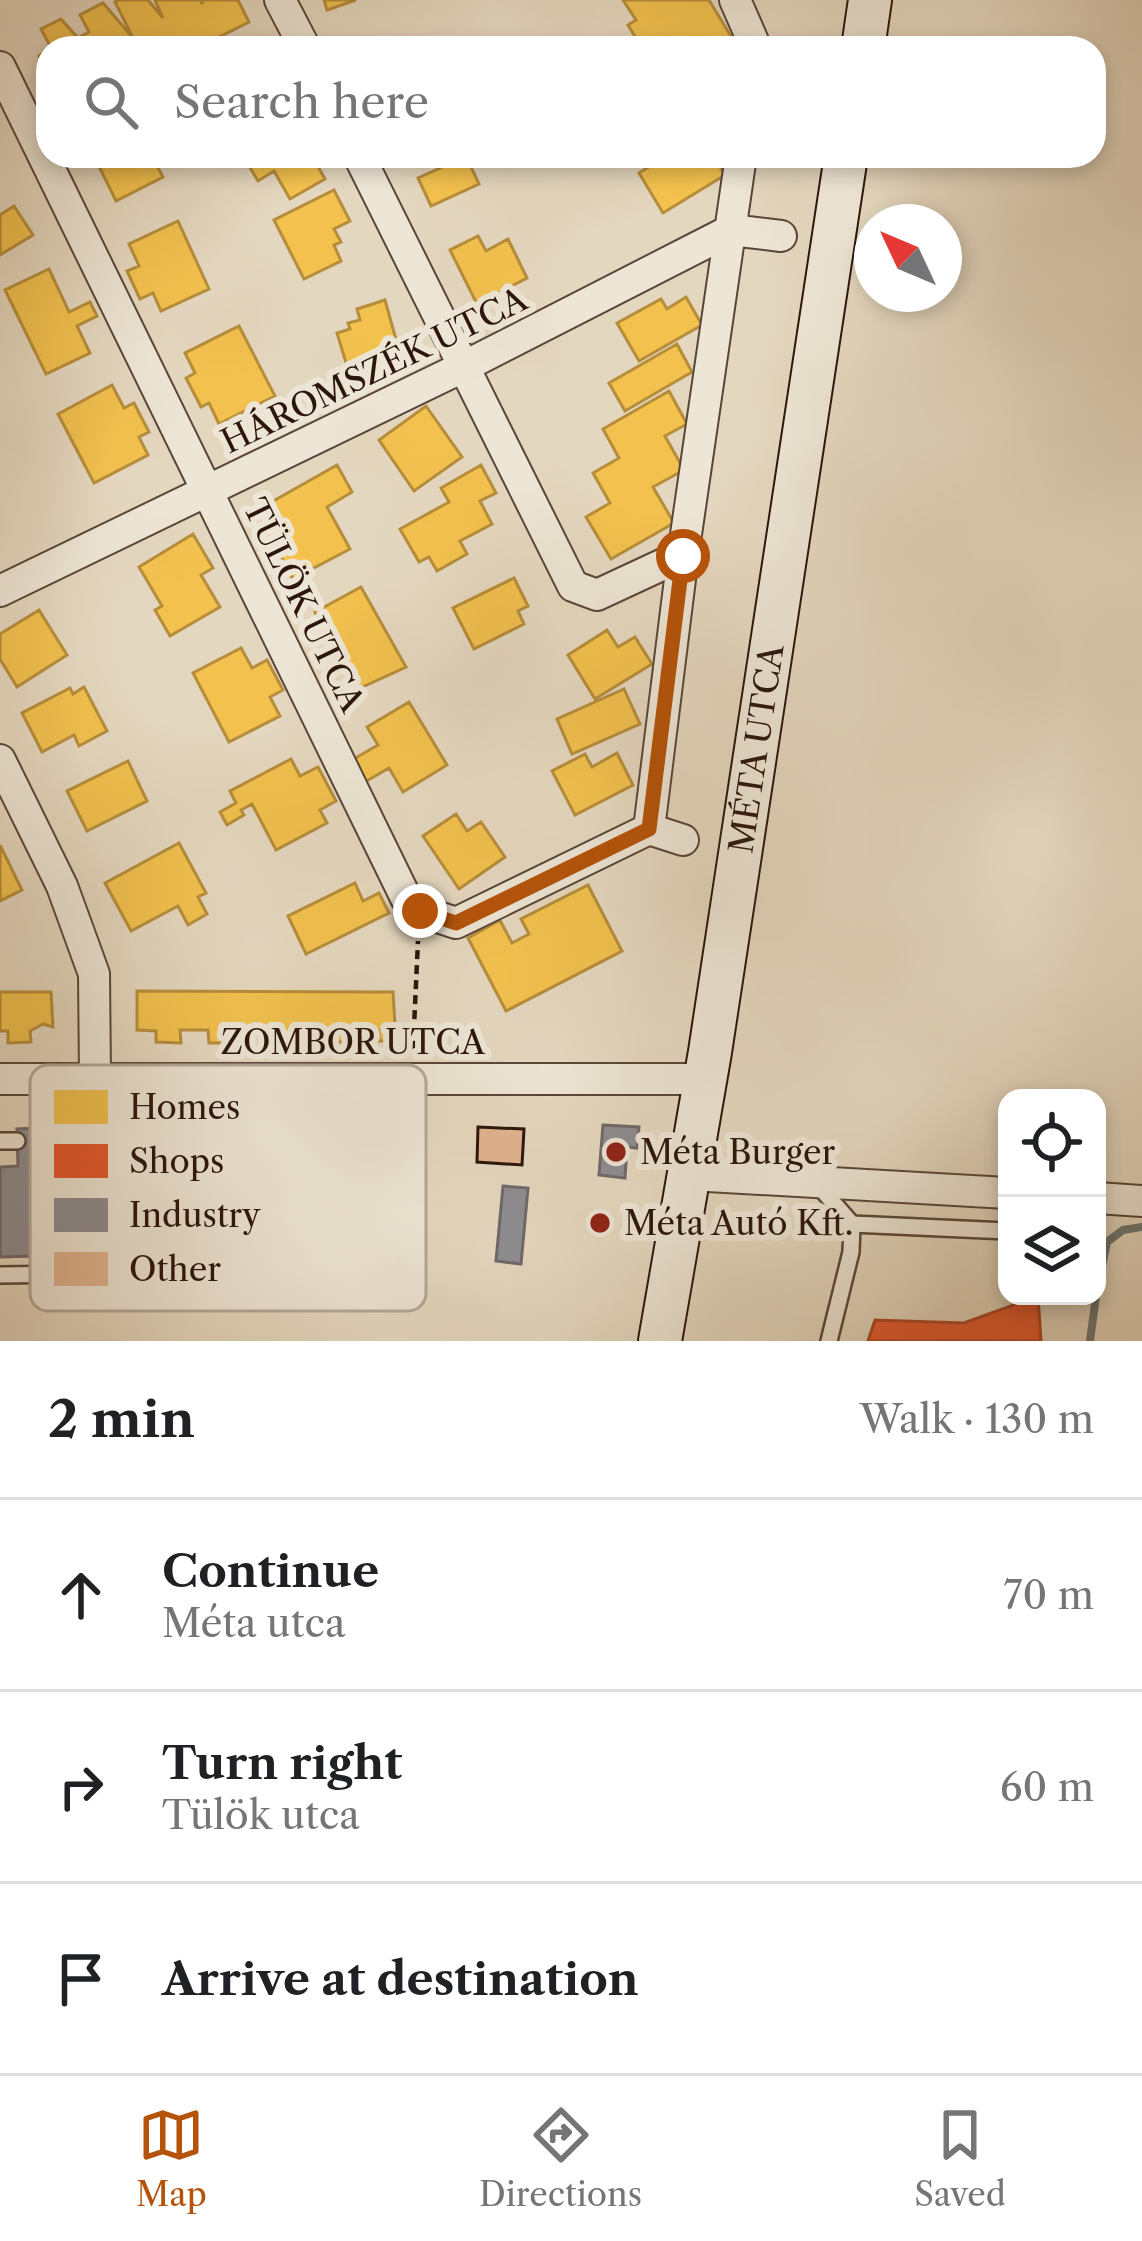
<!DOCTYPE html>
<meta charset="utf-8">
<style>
:root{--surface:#fff;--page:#f6f6f6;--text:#202124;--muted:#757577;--line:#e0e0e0;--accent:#b45309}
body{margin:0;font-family:"Libre Caslon Text",serif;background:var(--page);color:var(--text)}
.controls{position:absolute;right:36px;bottom:36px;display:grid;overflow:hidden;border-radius:24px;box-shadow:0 6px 18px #0003}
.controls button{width:108px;height:108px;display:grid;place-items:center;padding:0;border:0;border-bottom:3px solid var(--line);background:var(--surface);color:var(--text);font:60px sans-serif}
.compass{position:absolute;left:854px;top:204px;width:108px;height:108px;border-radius:50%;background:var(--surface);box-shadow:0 6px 18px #0003;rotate:314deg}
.stop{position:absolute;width:36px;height:36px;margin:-27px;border:9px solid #b45309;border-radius:50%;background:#fff}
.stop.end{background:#b45309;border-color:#fff;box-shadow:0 3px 12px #0008}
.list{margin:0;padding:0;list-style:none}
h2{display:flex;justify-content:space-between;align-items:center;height:156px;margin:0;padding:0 48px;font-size:51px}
h2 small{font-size:39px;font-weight:400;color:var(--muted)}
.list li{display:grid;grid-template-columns:78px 1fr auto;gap:36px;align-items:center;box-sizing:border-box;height:192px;padding:0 48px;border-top:3px solid var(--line)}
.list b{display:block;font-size:45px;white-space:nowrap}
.list p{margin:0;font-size:39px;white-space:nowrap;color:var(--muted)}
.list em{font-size:39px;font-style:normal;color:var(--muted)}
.icon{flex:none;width:66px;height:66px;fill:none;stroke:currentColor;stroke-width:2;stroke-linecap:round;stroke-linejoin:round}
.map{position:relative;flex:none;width:1142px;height:1341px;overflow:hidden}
.search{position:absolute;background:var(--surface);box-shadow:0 6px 18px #0003;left:36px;right:36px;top:36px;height:132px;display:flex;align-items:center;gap:30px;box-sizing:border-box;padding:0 42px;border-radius:36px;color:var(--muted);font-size:45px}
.sheet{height:732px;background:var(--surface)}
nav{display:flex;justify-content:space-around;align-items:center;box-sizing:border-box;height:168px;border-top:3px solid var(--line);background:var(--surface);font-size:33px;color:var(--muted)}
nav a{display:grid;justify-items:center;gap:6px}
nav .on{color:var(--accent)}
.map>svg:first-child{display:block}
.homes{fill:#f2c14e;stroke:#b68d3a;stroke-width:3}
.shops{fill:#e4572e;stroke:#ac4324;stroke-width:3}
.industry{fill:#8d8d92;stroke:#70696a;stroke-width:3}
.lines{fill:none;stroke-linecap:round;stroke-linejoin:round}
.stream{stroke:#6c7773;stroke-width:8}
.building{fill:#e1b491;stroke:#2b150c;stroke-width:3}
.lane-casing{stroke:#594639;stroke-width:20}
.street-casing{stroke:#594639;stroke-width:34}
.secondary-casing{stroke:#2b150c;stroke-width:46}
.path{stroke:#2b150c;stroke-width:4.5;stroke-dasharray:9 6;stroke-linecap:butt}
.lane{stroke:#ede5d5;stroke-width:15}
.street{stroke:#ede5d5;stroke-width:30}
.secondary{stroke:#ede5d5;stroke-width:42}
.route{stroke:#b45309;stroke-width:15}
.poi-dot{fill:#8f2418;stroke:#ede5d5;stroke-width:4.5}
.labels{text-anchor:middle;stroke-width:12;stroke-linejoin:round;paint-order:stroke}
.street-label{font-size:33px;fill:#2b150c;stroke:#ede5d5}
.poi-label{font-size:33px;fill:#2b150c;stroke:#ede5d5;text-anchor:start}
.key{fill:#ede5d5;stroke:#b3a799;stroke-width:3}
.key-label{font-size:33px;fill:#2b150c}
</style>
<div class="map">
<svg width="1142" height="1341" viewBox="0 0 1142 1341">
<rect width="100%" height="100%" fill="#e4d7bf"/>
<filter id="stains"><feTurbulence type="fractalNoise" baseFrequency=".00167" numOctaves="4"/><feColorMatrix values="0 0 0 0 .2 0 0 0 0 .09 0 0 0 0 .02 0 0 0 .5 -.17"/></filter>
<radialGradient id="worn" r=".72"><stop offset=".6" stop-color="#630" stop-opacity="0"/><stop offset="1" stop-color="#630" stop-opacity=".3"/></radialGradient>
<path class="homes" d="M119,0H148L163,18L155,0H199L203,4L201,0H238L249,22L197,48H48V74L39,56L50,46L41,29L61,19L78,38L89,32L80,15L103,3L133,38L115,2Z
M324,0H356L327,10Z
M623,0H709L738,48H642L628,25L636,20Z
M94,156H152L163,177L116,201Z
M243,156H312L325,179L290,199L274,171L258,181Z
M458,156H466L479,184L431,206L418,178L460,159Z
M666,156H713L725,175L663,213L639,173Z
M334,190L350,221L334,229L341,242L334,245L341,261L304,279L274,220Z
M14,206L33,235L0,255V215Z
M178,221L209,289L161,311L153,293L140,299L127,271L139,266L129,244Z
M478,236L486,251L508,239L527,278L477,304L450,250Z
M49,269L69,312L90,302L97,316L77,326L90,353L46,374L5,290Z
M686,297L702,325L639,361L617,323L661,299L667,309Z
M385,300L399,350L347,366L337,333L350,329L348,323L360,320L357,309Z
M239,326L275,396L219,424L209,403L201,407L186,378L195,373L185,353Z
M677,344L692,372L625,411L609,383Z
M112,385L124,408L134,403L149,432L139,437L148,455L94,483L58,414Z
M669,391L687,424L665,436L684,470L653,487L674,523L611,559L586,517L610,503L593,473L619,458L603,429Z
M426,406L462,457L414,491L379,440Z
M337,465L352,492L327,507L350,549L293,579L265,528L271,525L261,508Z
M481,465L496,493L480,501L492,524L460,541L467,554L437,571L429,557L419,562L400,529L449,502L441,488Z
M193,534L213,568L201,575L220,607L170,636L155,610L162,606L139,567Z
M514,578L528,606L518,611L524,624L474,649L453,608Z
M361,587L406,667L358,689L315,612Z
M39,610L67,655L17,687L0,659V634Z
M607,630L618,647L635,637L652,664L595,699L568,655Z
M241,648L252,668L267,660L283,690L270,697L280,716L229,742L193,673Z
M84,687L107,731L79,746L74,735L42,752L22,713L70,688L73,694Z
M624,689L640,724L572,754L557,719Z
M409,702L447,765L403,792L389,768L365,782L352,760L378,745L367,727Z
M617,753L633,785L575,815L552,771L585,754L592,767Z
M291,759L300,776L318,767L336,801L320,810L327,823L276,850L252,804L241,810L244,815L227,825L220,812L236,803L230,791Z
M128,761L147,801L87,831L67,791Z
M456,814L467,831L481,822L505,857L459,889L423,836Z
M179,843L206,893L198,897L207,914L188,925L178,906L131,931L105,883Z
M0,845L22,890L0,901Z
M355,883L363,901L379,893L389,913L306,954L288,916Z
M588,885L622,951L506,1011L468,938L500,920L512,943L529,934L521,919Z
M137,991L393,992L396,1041H379V1030H344L345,1042H322V1030H294V1041H267L266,1031H236L237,1043H209L208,1030H180L181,1043L156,1042V1031L137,1030Z
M0,992H51L53,1027L43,1024L30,1031L31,1042L8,1043V1031H0Z"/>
<path class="shops" d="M1038,1296L1041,1341H868L875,1320L964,1323Z"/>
<path class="industry" d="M603,1125L639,1127L637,1148L627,1147L625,1178L599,1175Z
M41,1128L42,1163L135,1161L134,1148L255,1144V1158L280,1157L283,1254L237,1256L240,1264L150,1266V1253L0,1257V1167L18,1166L17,1129Z
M503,1186L528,1188L521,1264L496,1261Z"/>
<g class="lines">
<path class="stream" d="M1097,1291L1107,1242L1123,1230L1142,1227
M1090,1341L1096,1296"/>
</g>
<path class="building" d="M478,1127L524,1129L522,1165L477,1162Z"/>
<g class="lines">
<g class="lane-casing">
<path id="lane" d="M41,1139L294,1129L407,1170
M0,1141H17
M817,1184L852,1224L1007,1231
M0,1275L302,1271L294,1129
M829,1341L851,1252L852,1224"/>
</g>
<g class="street-casing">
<path id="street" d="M280,0L305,48
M735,0L756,48
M0,67L406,898L420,911L456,923L649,829L683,840
M359,156L573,586L597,595L683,555
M0,591L465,366L731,230L781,236
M0,760L62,886L94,974L95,1077
M649,829L683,555L741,156
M0,1079H705
M690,1175L1007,1193
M1097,1198L1142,1201"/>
</g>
<g class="secondary-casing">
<g id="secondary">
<path d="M863,48L870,0"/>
<path id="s1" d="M660,1341L710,1052L846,156"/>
</g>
</g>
<path class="path" d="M413,1049L418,941"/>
<use href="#lane" class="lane"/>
<use href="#street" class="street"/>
<use href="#secondary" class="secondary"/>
</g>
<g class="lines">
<path class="route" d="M420,911L456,923L649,829L683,556"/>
</g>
<g class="poi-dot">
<circle cx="616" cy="1152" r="12"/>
<circle cx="600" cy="1223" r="12"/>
</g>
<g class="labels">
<g class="street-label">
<text transform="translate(374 370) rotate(-26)" y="12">HÁROMSZÉK UTCA</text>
<text transform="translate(304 605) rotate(64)" y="12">TÜLÖK UTCA</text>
<text dy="12" stroke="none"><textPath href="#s1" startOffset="600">MÉTA UTCA</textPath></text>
<text x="353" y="1054">ZOMBOR UTCA</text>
</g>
<g class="poi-label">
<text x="640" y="1164">Méta Burger</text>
<text x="624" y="1235">Méta Autó Kft.</text>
</g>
</g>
<rect x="30" y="1065" width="396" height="246" rx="18" class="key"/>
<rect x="54" y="1090" width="54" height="34" fill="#f2c14e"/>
<rect x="54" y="1144" width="54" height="34" fill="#e4572e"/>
<rect x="54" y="1198" width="54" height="34" fill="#8d8d92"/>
<rect x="54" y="1252" width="54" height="34" fill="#e1b491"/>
<g class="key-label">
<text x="129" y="1119">Homes</text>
<text x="129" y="1173">Shops</text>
<text x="129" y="1227">Industry</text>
<text x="129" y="1281">Other</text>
</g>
<rect width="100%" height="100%" filter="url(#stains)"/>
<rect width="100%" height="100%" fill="url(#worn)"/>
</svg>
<div class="controls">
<button><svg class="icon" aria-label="locate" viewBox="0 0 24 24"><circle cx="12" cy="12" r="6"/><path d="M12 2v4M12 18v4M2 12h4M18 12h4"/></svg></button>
<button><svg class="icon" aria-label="layers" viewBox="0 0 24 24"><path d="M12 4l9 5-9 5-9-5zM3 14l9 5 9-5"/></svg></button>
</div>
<svg class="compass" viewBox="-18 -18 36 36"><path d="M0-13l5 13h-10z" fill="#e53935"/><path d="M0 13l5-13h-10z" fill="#757577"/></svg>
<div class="stop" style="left:683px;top:556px"></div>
<div class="stop end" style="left:420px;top:911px"></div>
<div class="search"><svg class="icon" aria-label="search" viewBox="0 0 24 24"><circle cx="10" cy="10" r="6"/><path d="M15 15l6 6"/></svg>Search here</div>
</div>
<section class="sheet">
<h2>2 min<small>Walk · 130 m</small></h2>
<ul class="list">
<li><svg class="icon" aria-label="ahead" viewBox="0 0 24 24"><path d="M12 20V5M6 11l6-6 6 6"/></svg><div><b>Continue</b><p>Méta utca</p></div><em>70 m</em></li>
<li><svg class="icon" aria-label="right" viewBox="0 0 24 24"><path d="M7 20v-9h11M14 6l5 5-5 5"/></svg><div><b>Turn right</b><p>Tülök utca</p></div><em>60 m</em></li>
<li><svg class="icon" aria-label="arrive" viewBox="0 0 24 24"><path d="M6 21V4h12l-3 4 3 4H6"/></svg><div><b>Arrive at destination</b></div></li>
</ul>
</section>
<nav>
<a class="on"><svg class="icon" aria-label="map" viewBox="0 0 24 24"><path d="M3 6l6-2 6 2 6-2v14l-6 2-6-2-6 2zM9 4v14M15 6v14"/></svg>Map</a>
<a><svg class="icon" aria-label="directions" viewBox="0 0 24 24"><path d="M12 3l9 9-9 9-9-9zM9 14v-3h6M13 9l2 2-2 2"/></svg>Directions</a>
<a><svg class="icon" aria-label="saved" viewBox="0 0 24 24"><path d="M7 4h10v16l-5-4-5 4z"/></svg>Saved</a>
</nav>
